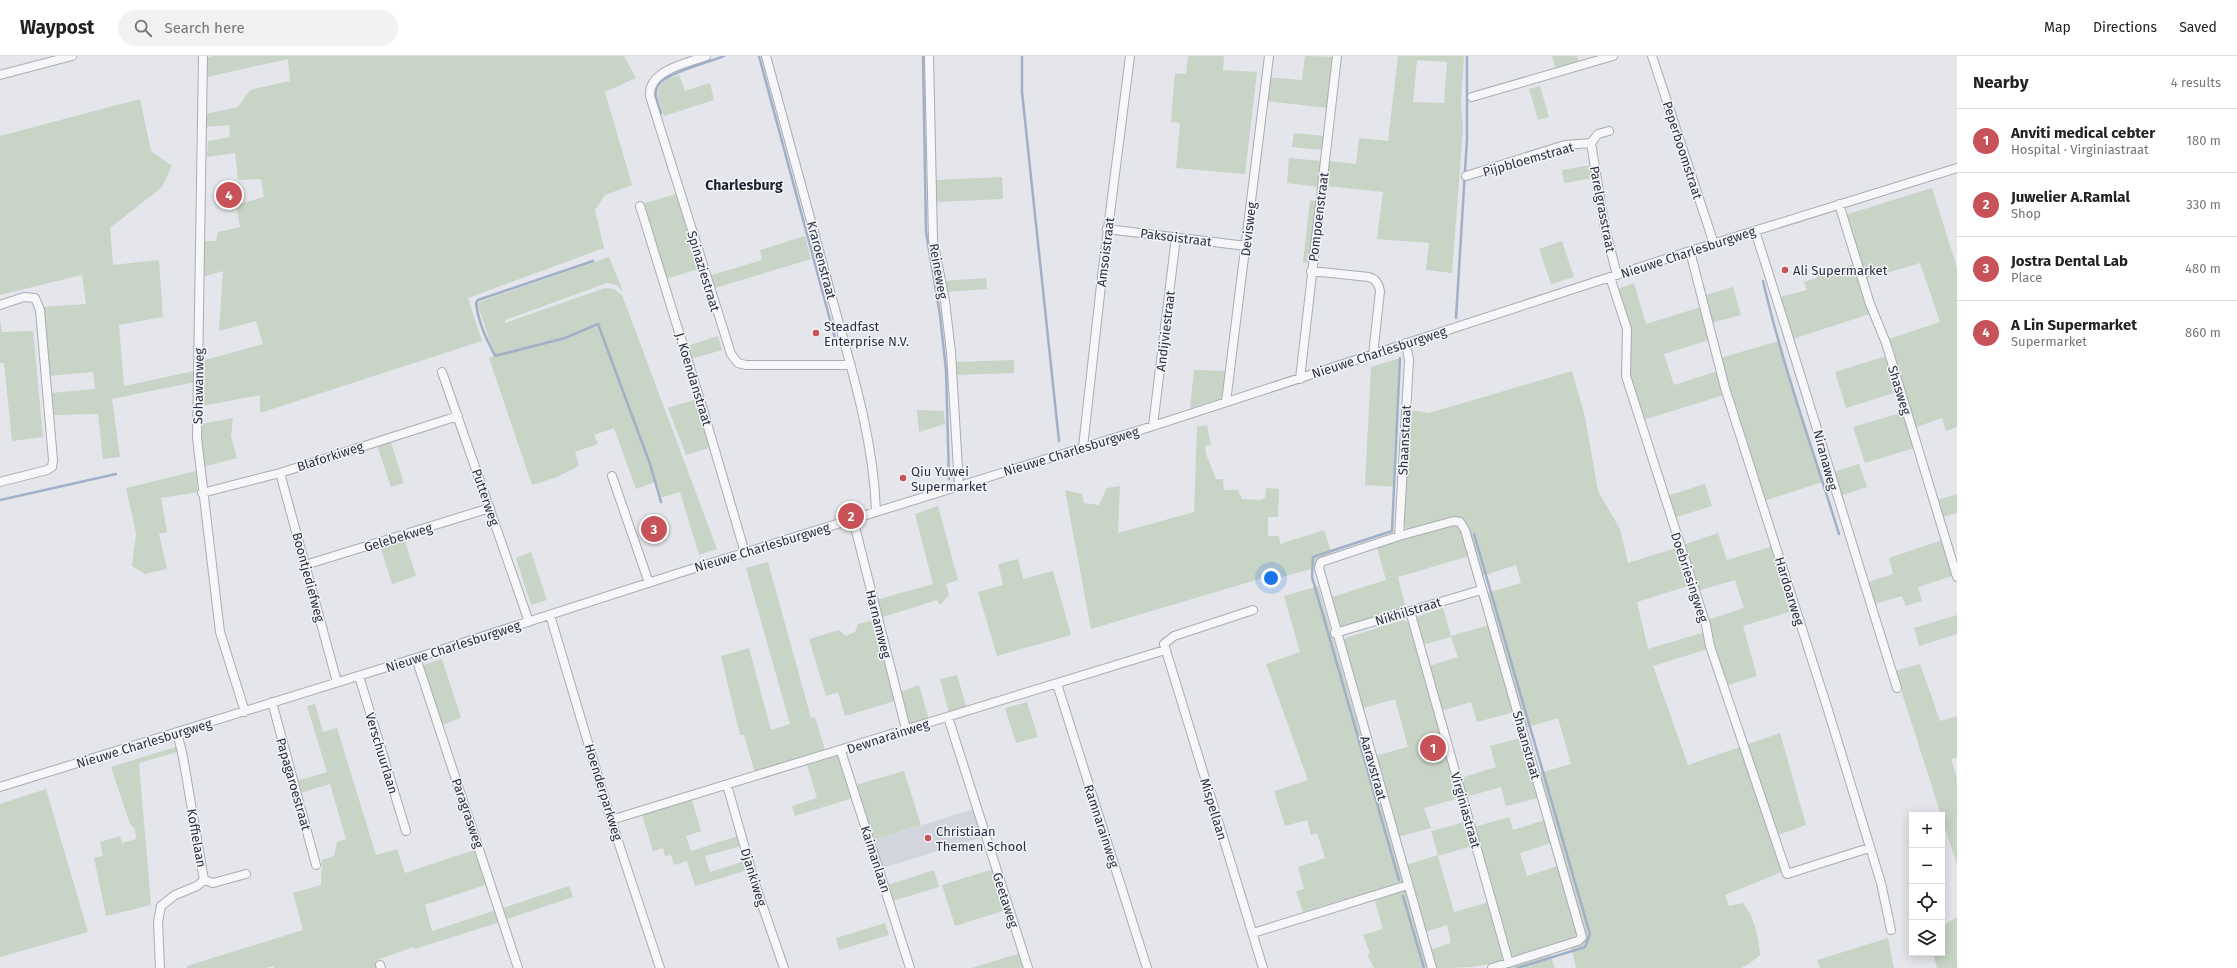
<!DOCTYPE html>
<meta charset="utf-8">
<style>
:root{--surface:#fff;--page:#f2f2f2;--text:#222;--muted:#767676;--line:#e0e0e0;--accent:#c75257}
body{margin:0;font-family:"Fira Sans",sans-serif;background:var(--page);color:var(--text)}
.controls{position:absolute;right:12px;bottom:12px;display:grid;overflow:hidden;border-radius:0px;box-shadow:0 2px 10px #0003}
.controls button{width:36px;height:36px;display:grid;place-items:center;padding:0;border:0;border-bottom:1px solid var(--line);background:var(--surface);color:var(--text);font:20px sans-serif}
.you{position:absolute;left:1271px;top:522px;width:14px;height:14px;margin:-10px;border:3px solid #fff;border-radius:50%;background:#1a73e8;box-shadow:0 0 0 6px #1a73e833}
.badge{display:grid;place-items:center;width:26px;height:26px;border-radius:50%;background:var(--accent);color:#fff;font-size:13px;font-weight:700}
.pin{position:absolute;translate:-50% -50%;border:2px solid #fff;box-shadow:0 1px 4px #0006}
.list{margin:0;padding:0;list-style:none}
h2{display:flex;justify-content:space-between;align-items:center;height:52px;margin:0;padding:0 16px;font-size:17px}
h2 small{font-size:13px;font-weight:400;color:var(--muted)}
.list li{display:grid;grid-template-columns:26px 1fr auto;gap:12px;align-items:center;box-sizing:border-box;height:64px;padding:0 16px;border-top:1px solid var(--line)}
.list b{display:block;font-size:15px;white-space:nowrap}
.list p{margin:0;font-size:13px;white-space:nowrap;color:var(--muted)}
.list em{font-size:13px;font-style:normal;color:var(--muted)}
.icon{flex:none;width:22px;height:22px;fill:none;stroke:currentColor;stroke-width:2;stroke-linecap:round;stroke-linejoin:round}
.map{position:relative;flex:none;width:1957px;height:912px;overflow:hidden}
header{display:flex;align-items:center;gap:24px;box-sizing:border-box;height:56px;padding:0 20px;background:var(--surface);border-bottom:1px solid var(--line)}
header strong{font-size:19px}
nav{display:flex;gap:22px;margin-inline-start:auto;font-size:14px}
.search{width:280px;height:36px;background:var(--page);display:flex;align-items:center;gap:10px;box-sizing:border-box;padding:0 14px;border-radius:22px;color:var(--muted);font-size:15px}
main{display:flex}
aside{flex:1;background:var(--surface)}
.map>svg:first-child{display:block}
.built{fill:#d2d5dd}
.green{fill:#c8d4c6;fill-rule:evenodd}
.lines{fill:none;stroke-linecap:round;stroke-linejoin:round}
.stream{stroke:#a1b0c8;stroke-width:2.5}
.street-casing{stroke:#a9acb5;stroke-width:10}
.street{stroke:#f7f7f9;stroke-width:8}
.poi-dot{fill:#c75257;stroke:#f4f5f8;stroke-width:1.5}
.labels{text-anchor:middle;stroke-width:3;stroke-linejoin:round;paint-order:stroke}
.street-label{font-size:13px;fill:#2c3243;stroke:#f4f5f8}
.poi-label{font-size:13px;fill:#2c3243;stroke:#f4f5f8;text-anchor:start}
.neighbourhood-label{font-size:14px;font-weight:bold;fill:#1e2334;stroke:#f4f5f8}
</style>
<header>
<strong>Waypost</strong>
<div class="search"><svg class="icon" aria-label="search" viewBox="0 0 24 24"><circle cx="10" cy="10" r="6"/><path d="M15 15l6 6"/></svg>Search here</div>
<nav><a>Map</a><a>Directions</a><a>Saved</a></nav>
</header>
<main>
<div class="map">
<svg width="1957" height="912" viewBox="0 0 1957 912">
<rect width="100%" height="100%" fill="#e4e6eb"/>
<path class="built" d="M974,753L983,781L883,812L874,784Z"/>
<path class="green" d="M213,0H624L636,22L605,36L632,129L605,139L595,154L604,192L468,242L482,285L260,357V339L202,350V305L263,288L256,265L219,275L223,215L203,221L204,185H216L218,176L240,171L236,149L264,141L261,123L238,124L235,97L207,101L208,85L230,81L229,69L206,71V58L238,51L250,34L290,25L288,3L207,21V2Z
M1188,0H1224L1223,14L1257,16L1245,118L1176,112L1180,67L1171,66L1175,17L1186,18Z
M1305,0L1334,1L1328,52L1265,45L1268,21L1302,24Z
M1398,0H1464L1461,48L1463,73L1452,217L1426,214L1429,187L1377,183L1383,136L1326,130L1329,105L1356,108L1359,82L1388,85ZM1417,4L1447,6L1444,47L1413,46Z
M1552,0H1577L1579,7L1556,13Z
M679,19L685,35L710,27L714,44L664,60L658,42L659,30L668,23Z
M1540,30L1549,61L1538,64L1529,33Z
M140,43L151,95L172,110L162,131L110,172L113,209L159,204L163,261L119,269L124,330L194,315L195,326L112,343L120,401L103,403L98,358L54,359L51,337L95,333L93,316L49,320L43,251L86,248L82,219L0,239V80Z
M1294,77L1324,80L1323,94L1292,91Z
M1289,102L1321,105L1318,131L1287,127Z
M1591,109L1593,122L1564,127L1562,114Z
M1002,121L1003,143L936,146V124Z
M1932,132L1957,212V371L1946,375L1942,362L1914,372L1888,283L1940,266L1920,207L1865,223L1845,159Z
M676,138L699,213L665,223L642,148Z
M1310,144L1316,145L1309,207L1303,206Z
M805,180L811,203L712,233L708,220L762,204L760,194Z
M1562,185L1574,221L1551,228L1539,193Z
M609,201L623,235L616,229L607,227L505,264V267L605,232L614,233L622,239L717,493L699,499L680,436L660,442L655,426L636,433L614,372L594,379L598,388L575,396L579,410L557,421L532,429L489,302L495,300L477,248L479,246Z
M1854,208L1870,258L1792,283L1780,241L1807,234L1804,226L1817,222L1816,219Z
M986,222L987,233L946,236L944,225Z
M1634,227L1646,268L1701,251L1709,284L1664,298L1674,329L1718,315L1724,339L1643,364L1629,317L1630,275L1617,233Z
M1733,231L1741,259L1711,267L1705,239Z
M0,264L2,276L33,275L43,381L12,385L4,307H0Z
M718,280L722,294L691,303L687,290Z
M1779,285L1822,426L1764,445L1720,302Z
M1886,300L1897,336L1846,352L1835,316Z
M1400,302L1394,431L1365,429L1371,311Z
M1014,304V317L956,319L955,306Z
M1194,314L1227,315L1224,342L1190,352Z
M1572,315L1585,361L1598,435L1620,473L1628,507L1679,491L1691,529L1637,546L1648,593L1705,576L1708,593L1653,610L1688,709L1780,677L1806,769L1778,779L1789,813L1725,839L1729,850L1743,847C1755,864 1758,878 1760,899L1749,908L1741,912H1576L1571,891L1585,880V875L1539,717L1571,708L1558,662L1525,672L1487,537L1521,527L1516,509L1482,520L1469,471L1464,463L1453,461L1408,474L1404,470L1410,354L1429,357Z
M697,343L712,391L686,399L668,352Z
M917,354L944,355L945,368L919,376Z
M1904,356L1914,392L1865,407L1853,371Z
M233,362L231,380L237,402L203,411L201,368Z
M1207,369L1211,389L1205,390L1206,398L1216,423H1223L1224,434H1238L1242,443L1260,444L1265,442L1266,432L1279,433L1278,461H1268V480H1279L1280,488L1324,474L1332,498L1319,504L1315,512L1279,522L1276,518L1091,573L1065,434L1082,438L1084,447L1099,449L1107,432L1120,430L1118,477L1194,456L1197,371Z
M390,384L404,427L391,431L377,389Z
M1859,408L1867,431L1840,440L1833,416Z
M196,415L198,436L161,442L167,476L159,478L167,513L145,518L132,510L136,477L126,432Z
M1705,428L1712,450L1673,462L1666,440Z
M1957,438V457L1942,461L1937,444Z
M938,450L958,524L946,528L949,539L940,549L937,544L880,562L876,544L933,528L915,458Z
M1453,469L1458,470L1462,474L1469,500L1398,521L1407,556L1340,574L1329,542L1386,524L1377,491Z
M1718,477L1727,504L1773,490L1785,526L1789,556L1743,570L1757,620L1725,630L1707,564L1744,552L1735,524L1697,535L1683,489Z
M404,482L416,520L392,528L380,490Z
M1942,484L1955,519L1918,531L1922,545L1906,550L1902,540L1875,548L1868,526L1893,518L1889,502Z
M531,496L547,544L531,549L516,502Z
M1018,503L1023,523L1053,515L1071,579L997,600L978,536L1003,529L998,508Z
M768,506L811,662L815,661L825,694L755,717L744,679H740L721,600L749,592L771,674L790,668L746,512Z
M1318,530L1428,912H1374L1367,898L1370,897L1363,879L1383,873L1372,835L1303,856L1296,835L1304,833L1298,811L1325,802L1317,777L1311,779L1307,764L1285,770L1274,735L1308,724L1266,608L1300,596L1284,540Z
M1443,552L1451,580L1489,569L1514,656L1477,666L1471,646L1441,655L1429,610L1458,601L1451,581L1422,589L1416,562L1418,560Z
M1957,559V578L1919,590L1914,572Z
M874,564L895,645L845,660L838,636L826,640L809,583L839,574L846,580L855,576L858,568Z
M1403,564L1407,565L1410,570L1459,742L1424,752L1431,772L1398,781L1374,700L1408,691L1395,643L1360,653L1343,584L1348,581Z
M442,603L461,662L442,669L423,609Z
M1920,608L1940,665L1957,660V701L1951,703L1957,722V809L1895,615Z
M957,619L967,653L949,657L940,623Z
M919,629L929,664L911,669L908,666L901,636Z
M1027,646L1038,681L1016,687L1005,652Z
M315,648L323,676L337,672L376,799L397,793L405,817L477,793L488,828L425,849L432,875L496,854L500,866L415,893L414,891L377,904L379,912H274L273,910L266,912H187V910L303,874L293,837L321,829L322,804L334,800L337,786L346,783L330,728L300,737L297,725L327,716L307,650Z
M1520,682L1538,742L1506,750L1501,731L1466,741L1461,722L1496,711L1490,690Z
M176,691L177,696L139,707L151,849L106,860L94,802L103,800L100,786L120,780L122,787L136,783L135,773L130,768L111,711Z
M837,700L840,702L853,742L795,760L792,750L817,742L807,709Z
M904,715L921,769L874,784L856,729Z
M46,733L88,876L0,901V748Z
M692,744L701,775L686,780L691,795L738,780L741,790L705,800L710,816L745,805L748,814L695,830L687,805L674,809L671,799L665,800L663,792L653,795L642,759Z
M1509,761L1513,774L1545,764L1551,787L1520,797L1527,820L1558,810L1578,875L1573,884L1514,900L1510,897L1474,771Z
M1465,766L1472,790L1438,800L1454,856L1489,846L1504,902C1492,912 1453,912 1436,912L1430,894L1451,887L1447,869L1426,876L1406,809L1438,799L1431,775Z
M993,813L1006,854L955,870L942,829Z
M934,814L939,831L893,845L888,829Z
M569,830L573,841L507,863L503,852Z
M1957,861V912H1937L1933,897H1942V870Z
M885,867L889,879L839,894L836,882Z
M1888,882L1894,912H1820L1817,904Z
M1020,897L1025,912H972Z
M1550,897L1555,912H1503Z"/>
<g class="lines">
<path class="stream" d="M759,0L836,286
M923,0L926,176L940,259L946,314L949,423
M1022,0V36L1059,385
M661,57C658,48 653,37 658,29C666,17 710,6 724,0
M593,205L478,244L476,247C478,266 487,284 495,300L565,282L598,268L650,408L661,446
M1763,225C1783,311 1813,394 1839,478
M1456,262L1467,83V0
M0,444L116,418
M1474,478L1590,878L1585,891L1517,912
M1399,824L1312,521L1313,501L1392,475L1400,302
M1403,840L1424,912"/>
<g class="street-casing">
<path id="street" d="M203,0L197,382L220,576L245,656
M706,0C686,8 648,14 650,40L731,298L738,307L746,309H850
M766,0C789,82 811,164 833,246C852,314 874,385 876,456
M929,0L933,184L945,245L951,296L959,430
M1652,0L1714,188
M0,19L72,0
M1472,41L1613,0
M1591,87L1605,172L1617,219
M1466,120L1565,89L1591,87L1598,78L1609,75
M1839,148L1870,248L1886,287L1957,521
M640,150L704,357L745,497
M1107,173L1246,190
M1755,175C1804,327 1849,480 1897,632
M1690,195L1725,332L1828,654L1881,827L1891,874
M1311,215L1369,221C1376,223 1379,228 1380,235L1373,299
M1610,221L1627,273L1626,320L1706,569L1710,590L1787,818L1869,792
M0,249L24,241L35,242L40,254L53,404L52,411L47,414L0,426
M442,316L529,566
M1300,323L1337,0
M1226,346L1269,0
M1153,370L1176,181
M1083,391L1102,220L1130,0
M280,417L337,626
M612,420L649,527
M202,437L280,417L458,360
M853,463L906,673
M1399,480L1409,304L1406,287
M305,509L490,452
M1253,554L1174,580L1164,588L1263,912
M1410,555L1509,907
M550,559L611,764L660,912
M1335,577L1481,534
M416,602L518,912
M359,620L406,775
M1057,628L1147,912
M272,646L316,809
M948,661L1028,912
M841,695L910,912
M727,729L756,831L784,912
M0,731L416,602L679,517L1153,370L1690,195L1957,112
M611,764L1165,594
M204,824L213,827L246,818
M1253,877L1408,829
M380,909L381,912
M160,912L158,866L161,850L175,839L197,830L204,824L183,701L177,676
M1432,912L1319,512L1321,506L1399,480L1454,465L1460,466L1465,474L1582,881L1578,885L1492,912"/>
</g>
<use href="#street" class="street"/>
</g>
<g class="poi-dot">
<circle cx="1785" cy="214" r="4"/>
<circle cx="816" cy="277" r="4"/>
<circle cx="903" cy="422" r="4"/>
<circle cx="928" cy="782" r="4"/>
</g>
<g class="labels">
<g class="street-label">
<text transform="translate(1683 94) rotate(72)" y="5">Peperboomstraat</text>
<text transform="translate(1528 103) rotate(-16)" y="5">Pijpbloemstraat</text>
<text transform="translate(1603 153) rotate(79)" y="5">Parelgrasstraat</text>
<text transform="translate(1318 161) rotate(-83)" y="5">Pompoenstraat</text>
<text transform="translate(1248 173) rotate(-83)" y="5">Devisweg</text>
<text transform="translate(1176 181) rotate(7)" y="5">Paksoistraat</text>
<text transform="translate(1105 196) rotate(-83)" y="5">Amsoistraat</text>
<text transform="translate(1688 196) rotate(-18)" y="5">Nieuwe Charlesburgweg</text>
<text transform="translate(822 204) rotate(75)" y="5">Kraroenstraat</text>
<text transform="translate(704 215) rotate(73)" y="5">Spinaziestraat</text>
<text transform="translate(939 215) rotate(80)" y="5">Reineweg</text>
<text transform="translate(1165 275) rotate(-83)" y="5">Andijviestraat</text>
<text transform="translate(1379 296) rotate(-18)" y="5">Nieuwe Charlesburgweg</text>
<text transform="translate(694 323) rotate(73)" y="5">J. Koendanstraat</text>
<text transform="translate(198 330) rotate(-89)" y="5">Sohawanweg</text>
<text transform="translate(1900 334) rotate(73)" y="5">Shasweg</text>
<text transform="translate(1404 384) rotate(-87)" y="5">Shaanstraat</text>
<text transform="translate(1071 395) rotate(-17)" y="5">Nieuwe Charlesburgweg</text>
<text transform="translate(330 400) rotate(-18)" y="5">Blaforkiweg</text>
<text transform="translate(1826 404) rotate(75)" y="5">Niranaweg</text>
<text transform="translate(486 441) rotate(71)" y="5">Putterweg</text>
<text transform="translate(398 481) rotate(-17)" y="5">Gelebekweg</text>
<text transform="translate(762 491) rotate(-17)" y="5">Nieuwe Charlesburgweg</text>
<text transform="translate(309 521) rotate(75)" y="5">Boontjediefweg</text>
<text transform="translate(1690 521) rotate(72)" y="5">Doebriesingweg</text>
<text transform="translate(1790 535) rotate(73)" y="5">Hardoarweg</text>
<text transform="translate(1408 555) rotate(-17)" y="5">Nikhilstraat</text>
<text transform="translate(879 568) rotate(76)" y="5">Harnamweg</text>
<text transform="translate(453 590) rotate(-18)" y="5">Nieuwe Charlesburgweg</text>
<text transform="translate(888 680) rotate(-18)" y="5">Dewnarainweg</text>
<text transform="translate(144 687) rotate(-17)" y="5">Nieuwe Charlesburgweg</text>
<text transform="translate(1527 689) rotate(74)" y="5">Shaanstraat</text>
<text transform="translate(382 697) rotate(73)" y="5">Verschuurlaan</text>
<text transform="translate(1374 712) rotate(74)" y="5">Aaravstraat</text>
<text transform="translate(294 728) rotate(74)" y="5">Papagaroestraat</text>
<text transform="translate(604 736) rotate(73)" y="5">Hoenderparkweg</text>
<text transform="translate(1214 753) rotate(73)" y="5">Mispellaan</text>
<text transform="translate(1466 754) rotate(74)" y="5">Virginiastraat</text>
<text transform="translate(468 757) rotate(71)" y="5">Paragrasweg</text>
<text transform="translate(1102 770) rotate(72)" y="5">Ramnarainweg</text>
<text transform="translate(197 782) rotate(80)" y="5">Koffielaan</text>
<text transform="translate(876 803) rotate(72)" y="5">Kaimanlaan</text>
<text transform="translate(754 821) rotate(73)" y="5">Djankiweg</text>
<text transform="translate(1006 844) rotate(72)" y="5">Geetaweg</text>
</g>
<g class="poi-label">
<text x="1793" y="219">Ali Supermarket</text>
<text x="824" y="275">Steadfast<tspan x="824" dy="15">Enterprise N.V.</tspan></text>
<text x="911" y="420">Qiu Yuwei<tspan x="911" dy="15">Supermarket</tspan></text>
<text x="936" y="780">Christiaan<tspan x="936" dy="15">Themen School</tspan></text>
</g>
<g class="neighbourhood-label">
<text x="744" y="134">Charlesburg</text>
</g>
</g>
</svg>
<div class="controls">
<button>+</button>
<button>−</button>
<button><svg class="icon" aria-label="locate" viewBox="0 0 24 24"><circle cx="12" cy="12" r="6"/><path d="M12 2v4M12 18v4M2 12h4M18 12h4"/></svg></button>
<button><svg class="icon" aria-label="layers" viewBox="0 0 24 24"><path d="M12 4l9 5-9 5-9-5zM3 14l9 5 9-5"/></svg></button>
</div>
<div class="you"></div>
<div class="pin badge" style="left:1433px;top:692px">1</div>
<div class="pin badge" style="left:851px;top:460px">2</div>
<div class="pin badge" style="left:654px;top:473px">3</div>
<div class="pin badge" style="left:229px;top:139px">4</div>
</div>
<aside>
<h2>Nearby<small>4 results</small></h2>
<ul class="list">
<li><span class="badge">1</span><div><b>Anviti medical cebter</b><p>Hospital · Virginiastraat</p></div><em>180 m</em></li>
<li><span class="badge">2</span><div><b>Juwelier A.Ramlal</b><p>Shop</p></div><em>330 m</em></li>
<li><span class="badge">3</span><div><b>Jostra Dental Lab</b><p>Place</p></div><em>480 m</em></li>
<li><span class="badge">4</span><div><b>A Lin Supermarket</b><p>Supermarket</p></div><em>860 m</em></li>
</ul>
</aside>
</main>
